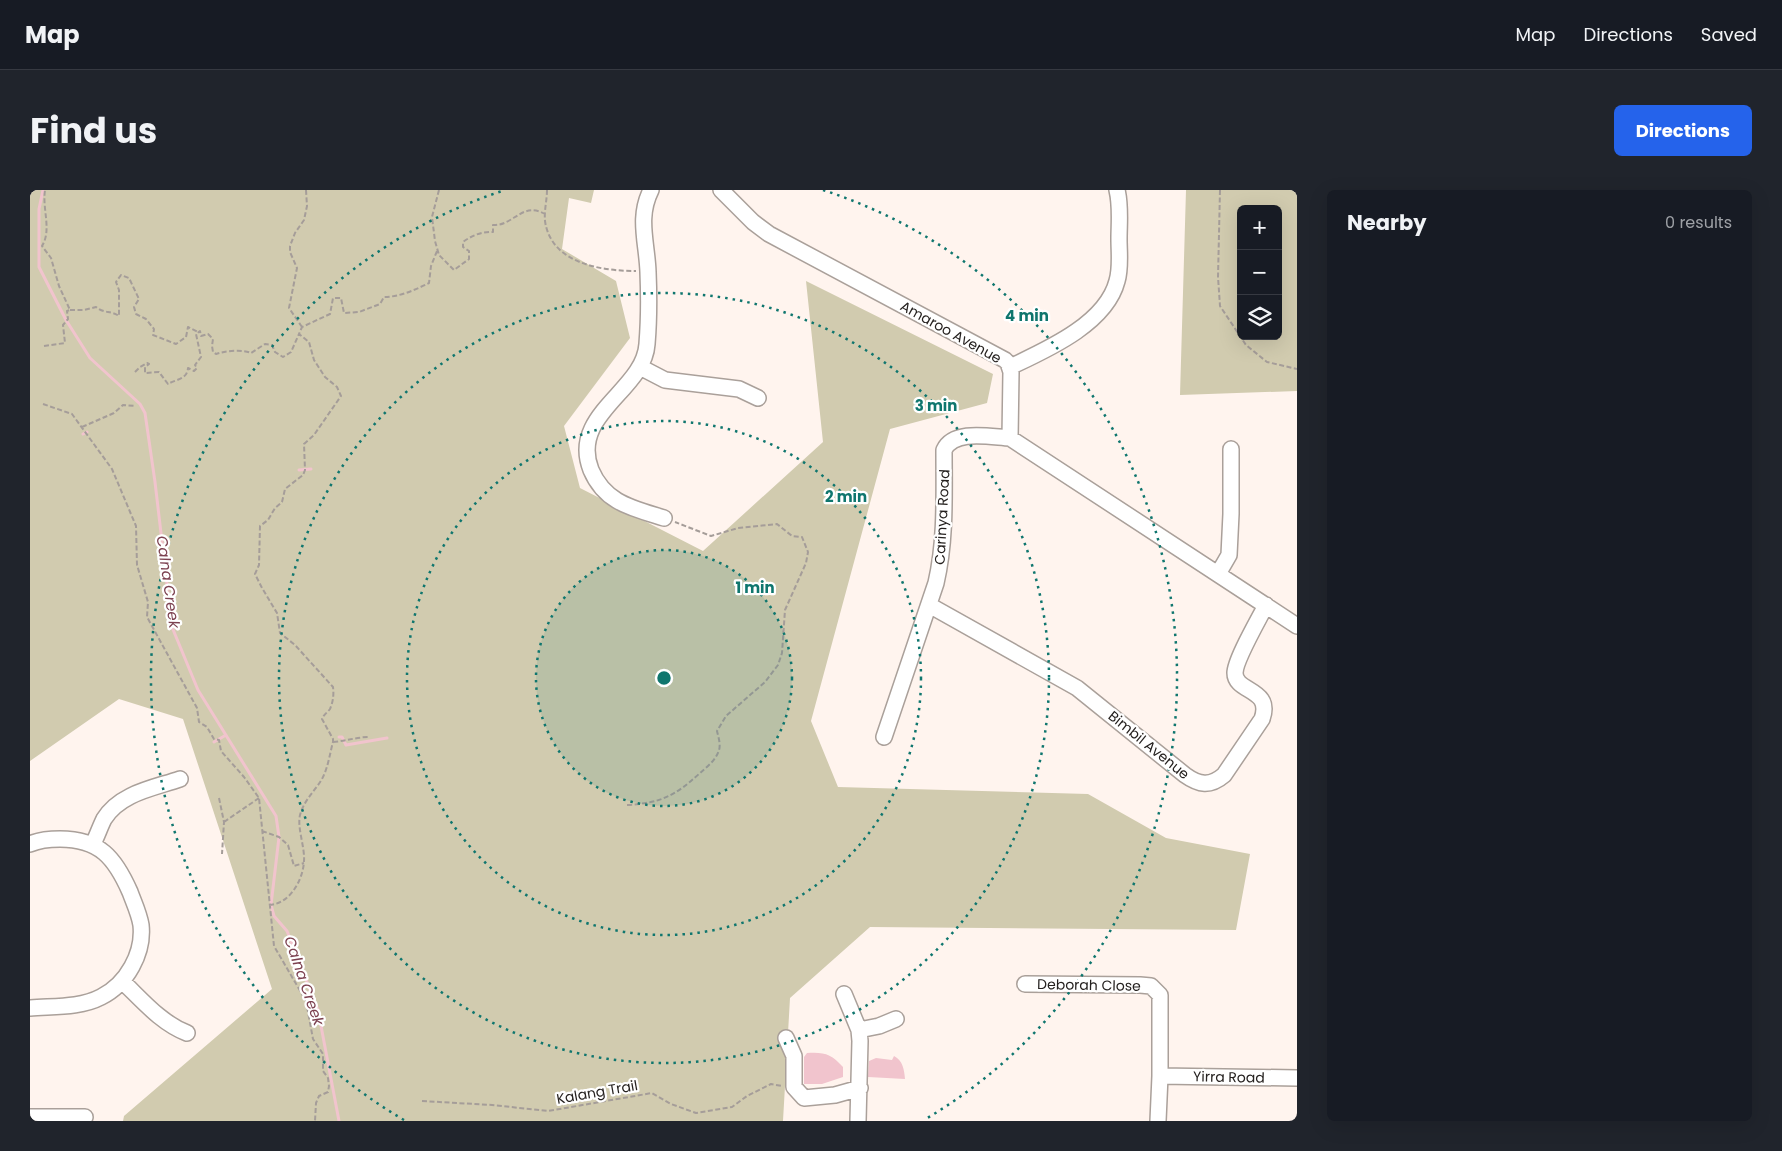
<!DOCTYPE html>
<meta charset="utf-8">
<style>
:root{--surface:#171b24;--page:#20242c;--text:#f1f3f6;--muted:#9ea1a6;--line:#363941;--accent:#2563eb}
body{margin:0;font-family:Poppins,sans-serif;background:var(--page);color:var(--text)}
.controls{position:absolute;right:15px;top:15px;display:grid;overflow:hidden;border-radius:8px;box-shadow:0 5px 20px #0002}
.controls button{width:45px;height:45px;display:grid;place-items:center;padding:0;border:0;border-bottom:1px solid var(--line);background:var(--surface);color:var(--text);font:25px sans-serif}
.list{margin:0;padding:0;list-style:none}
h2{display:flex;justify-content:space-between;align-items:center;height:65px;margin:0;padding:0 20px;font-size:21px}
h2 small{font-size:16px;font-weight:400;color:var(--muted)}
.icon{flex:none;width:28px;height:28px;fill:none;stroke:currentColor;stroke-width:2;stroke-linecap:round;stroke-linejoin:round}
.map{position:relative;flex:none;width:1267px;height:931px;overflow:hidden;border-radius:8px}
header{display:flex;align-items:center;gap:30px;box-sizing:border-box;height:70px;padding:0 25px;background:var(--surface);border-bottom:1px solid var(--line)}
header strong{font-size:24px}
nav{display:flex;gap:28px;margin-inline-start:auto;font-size:18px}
.intro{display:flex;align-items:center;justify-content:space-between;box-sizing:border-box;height:120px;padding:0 30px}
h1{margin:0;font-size:35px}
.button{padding:12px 22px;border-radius:8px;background:var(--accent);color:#fff;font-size:18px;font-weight:700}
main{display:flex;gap:30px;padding:0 30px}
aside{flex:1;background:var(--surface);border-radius:8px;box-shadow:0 5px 20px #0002}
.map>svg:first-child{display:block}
.green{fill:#d1cbaf;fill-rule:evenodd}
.water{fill:#f1c4cd}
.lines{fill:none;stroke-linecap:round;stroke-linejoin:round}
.stream{stroke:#f1c4cd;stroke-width:3}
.minor-casing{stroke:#aaa09a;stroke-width:18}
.path{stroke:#a59d99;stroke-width:2;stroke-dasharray:5 2.5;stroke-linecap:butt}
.minor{stroke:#fff;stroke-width:15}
.ring{fill:none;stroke:#0f766e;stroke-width:2.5;stroke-dasharray:2.5 5}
.labels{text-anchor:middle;stroke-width:4.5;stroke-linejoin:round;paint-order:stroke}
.street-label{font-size:14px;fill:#25211f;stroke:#fff}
.water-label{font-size:15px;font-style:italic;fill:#7c4150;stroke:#fff}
.centre{fill:#0f766e;stroke:#fff;stroke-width:2.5}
.ring-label{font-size:15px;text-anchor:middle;font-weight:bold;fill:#0f766e;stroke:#fff;stroke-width:4.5;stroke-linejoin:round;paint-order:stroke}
</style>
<header>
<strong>Map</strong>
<nav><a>Map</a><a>Directions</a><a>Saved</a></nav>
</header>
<div class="intro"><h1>Find us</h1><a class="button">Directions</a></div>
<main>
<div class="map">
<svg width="1267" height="931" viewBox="0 0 1267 931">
<rect width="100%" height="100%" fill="#fff4ee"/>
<path class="green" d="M0,0H564L561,13L539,8L532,59L586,91L600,148L534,236L550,298L673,361L793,252L776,91L963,184L957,213L860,239L781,531L808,597L1058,604L1136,648L1220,664L1206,740L840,737L760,808L753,931H93L94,926L242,799L153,529L89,509L0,571Z
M1156,0H1267V201L1150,205ZM1211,19H1248V146H1211Z"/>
<path class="water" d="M777,863C795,862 801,864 813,877V887L792,894H774V867Z
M864,866C873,871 874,879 875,889L838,887L839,871L846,868L862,870Z"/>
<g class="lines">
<path class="stream" d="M13,0L9,19V77L36,130L60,168L110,214L115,223L125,292L142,437L168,500L246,626L249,647L241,715L244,726L257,741L288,820L309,931
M53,244L57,242
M269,280L281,279
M309,547H312L316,555L357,548
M184,552L196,545"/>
<g class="minor-casing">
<path id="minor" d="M621,0C607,28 617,52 618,82C619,106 619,130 617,154C614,201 539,224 561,280C575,313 602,318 634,328
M691,0L723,32L739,44L975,170L978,173L981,182L980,248L1267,436
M610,177L635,190L709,199L728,208
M980,177C1016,160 1076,134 1087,91C1091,78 1089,63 1089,49C1089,33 1091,16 1087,0
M1188,384L1199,365L1201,324V259
M899,415L1047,498L1155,585C1169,595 1180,597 1194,585L1232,529C1243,498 1205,503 1205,483C1205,470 1229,429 1236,415
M854,547L906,393C916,350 914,304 914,260C924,239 960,247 980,248
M0,654C9,650 20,649 30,649C70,649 85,668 100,702C104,713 109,723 111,735C114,763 97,794 71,807C50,818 23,816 0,818
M63,654C67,646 70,637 74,629C90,603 124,598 150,589
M92,791C112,810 131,833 157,843
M995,794L1110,795L1121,796L1130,805V886L1128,931
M814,804L829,840L830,851L828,931
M829,840L849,836L866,829
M756,848L764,866V897L774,908L805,905L830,898
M1130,886L1267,888
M0,927H55"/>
</g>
<path class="path" d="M409,0L402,27L405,51L409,65L424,80L439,69V61L433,57V52C441,46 452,41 463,42V35C484,36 492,11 515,24
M517,0C517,10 514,21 515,31C521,74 572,81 606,81
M1190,0L1188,87L1190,116L1216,155L1237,172L1267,179
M40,120H54L66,117C75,124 80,120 89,126V100L86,92L91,85L99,88L109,109L104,117L106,124L116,129L124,139L123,145L146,154L156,147L158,137L168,142
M272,137L259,118L267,78L260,62V56L265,43L274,30L277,16L276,0
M14,156L35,153L33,135L38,129L37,121L40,120L29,96L21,68L12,56C22,40 12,19 15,0
M105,182L110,177L117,173L119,174L115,177V183L129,182L138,194C146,189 157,190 158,178L164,181L167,178L165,175L171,167L166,144L170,141L171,146L178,144L183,149L182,156L183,162L186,164C194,161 213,159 221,163L235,154L242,155L245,162L253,167L261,162L269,144
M13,214L42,224L82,279L106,336L107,375L118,412L117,427L167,518L169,532L177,537L184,549L189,550L191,561L214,587L229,608L244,756L276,811L283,849L293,864V881L298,888L299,896L298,902L289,906L286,913L285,931
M52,237L84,223L93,215L106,216
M303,552C316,551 327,547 339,547
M189,608L194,632L192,664
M597,615C631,613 645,606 670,583C677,577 686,570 689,560C691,554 688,546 687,541L696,526L735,492L748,475L752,463L755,420L776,373L778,362L772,347L762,346L747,334L708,338L681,346L645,332
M194,632L229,608
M232,641L249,647L258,655L264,676L274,673
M239,715C260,714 273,690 274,671C275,657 267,638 270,625C274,610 285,601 292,589C298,578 300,563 303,552V549L292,529C294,524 297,523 300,519C303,512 304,505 303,497L265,455L250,443L247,423L232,398L225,384L229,375L230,336L238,330L245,318L252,312L255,299L273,285L275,280L274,254L284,245L311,206L307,197L295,187L284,170L279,152L269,144L272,137L300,124L303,108H311L314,123L329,122L350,114L354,107C369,107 385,100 399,93L401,76L407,61
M392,911L462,915L518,921L622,903L641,914L666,923L702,917L717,906L741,894L752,896"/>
<use href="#minor" class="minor"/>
</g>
<circle cx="634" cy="488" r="128" fill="#0f766e" fill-opacity=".12"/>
<g class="ring">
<circle cx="634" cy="488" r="128"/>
<circle cx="634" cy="488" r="257"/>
<circle cx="634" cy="488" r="385"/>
<path d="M374 930A513 513 0 0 1 475 0M793 0A513 513 0 0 1 894 930"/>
</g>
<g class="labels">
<g class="street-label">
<text transform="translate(921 142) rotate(29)" y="5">Amaroo Avenue</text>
<text transform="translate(912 327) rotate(-87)" y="5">Carinya Road</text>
<text transform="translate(1119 555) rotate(39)" y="5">Bimbil Avenue</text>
<text transform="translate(1059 795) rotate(1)" y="5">Deborah Close</text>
<text transform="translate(1199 887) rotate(1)" y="5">Yirra Road</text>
<text transform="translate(567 902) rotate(-10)" y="5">Kalang Trail</text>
</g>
<g class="water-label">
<text transform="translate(138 392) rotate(82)" y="5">Calna Creek</text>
<text transform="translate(274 791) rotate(71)" y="5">Calna Creek</text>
</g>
</g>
<circle cx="634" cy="488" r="8" class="centre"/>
<g class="ring-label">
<text x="997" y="131">4 min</text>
<text x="906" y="221">3 min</text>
<text x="816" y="312">2 min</text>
<text x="725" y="403">1 min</text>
</g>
</svg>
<div class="controls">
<button>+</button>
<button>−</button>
<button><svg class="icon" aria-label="layers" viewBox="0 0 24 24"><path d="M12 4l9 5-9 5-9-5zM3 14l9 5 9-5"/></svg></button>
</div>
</div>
<aside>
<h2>Nearby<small>0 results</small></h2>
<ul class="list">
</ul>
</aside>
</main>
